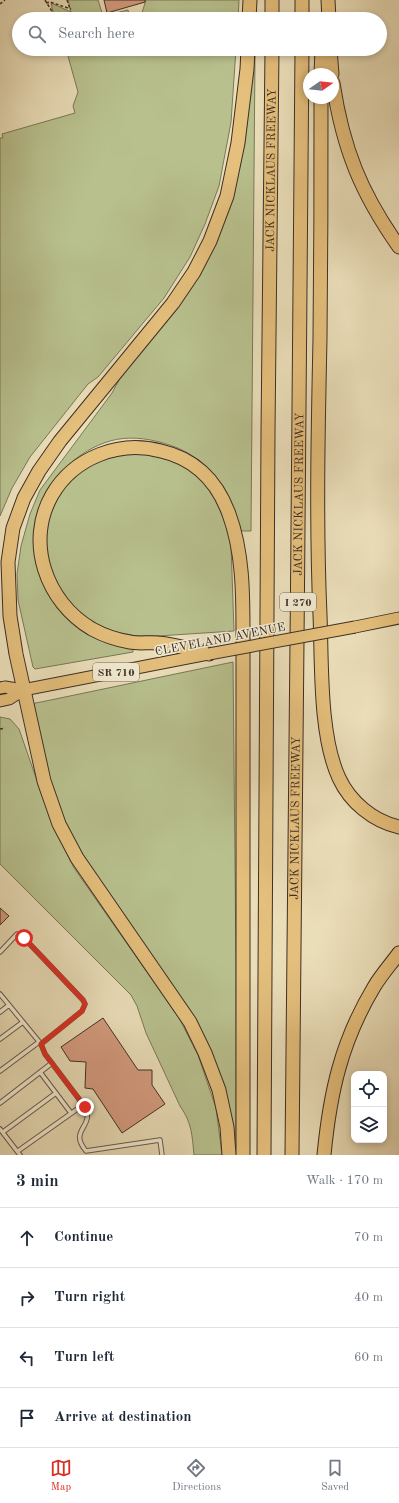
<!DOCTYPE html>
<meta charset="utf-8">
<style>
:root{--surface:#fff;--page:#f2f2f3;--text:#1f2937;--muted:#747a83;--line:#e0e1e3;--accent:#d93025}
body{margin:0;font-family:"Old Standard TT",serif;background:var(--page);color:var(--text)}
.controls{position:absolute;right:12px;bottom:12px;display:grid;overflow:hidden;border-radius:8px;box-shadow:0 2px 6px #0003}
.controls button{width:36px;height:36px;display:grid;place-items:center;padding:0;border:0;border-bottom:1px solid var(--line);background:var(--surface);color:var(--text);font:20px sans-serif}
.compass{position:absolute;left:303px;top:68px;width:36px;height:36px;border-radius:50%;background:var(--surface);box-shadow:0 2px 6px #0003;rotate:76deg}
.stop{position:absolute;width:12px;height:12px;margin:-9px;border:3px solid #d93025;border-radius:50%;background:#fff}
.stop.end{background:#d93025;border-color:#fff;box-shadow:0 1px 4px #0008}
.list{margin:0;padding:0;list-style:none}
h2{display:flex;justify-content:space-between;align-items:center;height:52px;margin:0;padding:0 16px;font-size:17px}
h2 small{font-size:13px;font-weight:400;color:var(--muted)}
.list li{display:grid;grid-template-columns:26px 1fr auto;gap:12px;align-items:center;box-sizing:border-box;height:60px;padding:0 16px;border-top:1px solid var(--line)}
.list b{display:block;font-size:15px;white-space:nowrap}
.list em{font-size:13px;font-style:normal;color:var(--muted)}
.icon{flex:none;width:22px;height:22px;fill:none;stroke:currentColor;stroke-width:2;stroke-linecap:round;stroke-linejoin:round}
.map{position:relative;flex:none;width:399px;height:1155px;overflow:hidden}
.search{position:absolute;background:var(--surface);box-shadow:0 2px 6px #0003;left:12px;right:12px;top:12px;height:44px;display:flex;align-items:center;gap:10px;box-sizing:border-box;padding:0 14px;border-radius:22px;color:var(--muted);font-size:15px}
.sheet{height:292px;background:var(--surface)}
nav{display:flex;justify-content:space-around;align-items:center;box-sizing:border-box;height:56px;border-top:1px solid var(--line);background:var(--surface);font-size:11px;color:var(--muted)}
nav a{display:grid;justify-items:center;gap:2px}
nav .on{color:var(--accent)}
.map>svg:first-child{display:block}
.green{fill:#b8c18e;stroke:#7a785a}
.building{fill:#d59c80;stroke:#3d2f25}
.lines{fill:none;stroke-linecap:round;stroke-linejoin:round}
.lane-casing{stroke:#685b4a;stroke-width:5.5}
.primary-casing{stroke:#3d2f25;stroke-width:13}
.highway-casing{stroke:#3d2f25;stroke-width:15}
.path{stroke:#3d2f25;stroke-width:1.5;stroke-dasharray:3 2;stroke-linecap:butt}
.lane{stroke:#f1ead2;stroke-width:3.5}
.primary{stroke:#e5bf7c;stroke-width:11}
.highway{stroke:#e5bf7c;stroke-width:13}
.primary-bridge-casing{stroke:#3d2f25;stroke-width:13;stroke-linecap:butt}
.primary-bridge{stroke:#e5bf7c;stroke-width:11}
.route{stroke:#d93025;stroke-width:5}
.labels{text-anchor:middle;stroke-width:3;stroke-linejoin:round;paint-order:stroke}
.shield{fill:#f1ead2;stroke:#736759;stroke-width:1}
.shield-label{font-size:11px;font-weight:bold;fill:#3d2f25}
.street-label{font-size:12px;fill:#3d2f25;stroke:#f1ead2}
</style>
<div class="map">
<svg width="399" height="1155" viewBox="0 0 399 1155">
<rect width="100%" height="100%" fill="#eadeb9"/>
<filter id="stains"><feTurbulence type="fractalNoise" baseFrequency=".005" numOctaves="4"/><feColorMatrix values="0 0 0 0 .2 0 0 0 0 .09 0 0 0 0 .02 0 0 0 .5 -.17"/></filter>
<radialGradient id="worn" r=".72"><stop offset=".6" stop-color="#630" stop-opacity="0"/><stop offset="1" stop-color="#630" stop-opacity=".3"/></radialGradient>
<path class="green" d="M68,0H98L103,16L128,10L130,19H54L51,14L53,12L51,3L71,12Z
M146,0H239L238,19H140Z
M66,49H236L231,122L219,186L205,224L190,257L164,298L98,377L88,384L30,457L12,488L0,516V138H3L2,134L75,113L73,106L78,92Z
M251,55H255L251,531H237C231,518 226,505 220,492C217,486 215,479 211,473C200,458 182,448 163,443C146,438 127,436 110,441C46,460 13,539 51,595C55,601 65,605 71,608C92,621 112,634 133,647V652L35,669L33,667L18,600L17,574L21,546L30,514L40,490L112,393L125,369L227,213Z
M104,452L166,453L188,464L211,489L228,529L231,545L234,631L158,636H136L112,631L92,622L80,614L65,599L47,567L45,523L60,489Z
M233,662L236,964V1151H232L212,1063L75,847L49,788L32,708L35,703L41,702Z
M0,717L10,719L19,729L51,821L74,868L179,1018L198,1055L216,1108L222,1155H194C192,1135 192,1123 180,1106L146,1033L137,1006L131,995L0,864Z"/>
<path class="building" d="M104,0H145V2L107,13Z
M0,908L9,916L0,925Z
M103,1018L138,1070H152V1085L165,1104L122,1133L93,1089L85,1088L86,1062L70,1061L61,1047Z"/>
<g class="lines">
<g class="lane-casing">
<path id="lane" d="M0,952L17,934L24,938L83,1000L85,1004L82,1011L41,1044L45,1054L85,1107C95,1128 68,1129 86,1151L160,1140L162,1155
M0,994L41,1044
M0,1012L9,1005
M0,1039L23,1022
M0,1071L39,1042
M40,1072L71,1113
M0,1103L52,1063
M0,1129L20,1155
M3,1132L56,1093
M18,1151L83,1105"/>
</g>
<g class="primary-casing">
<path id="primary" d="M355,627L399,618
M0,688L5,687L23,690L208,654
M0,701L9,699L23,690"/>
</g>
<g class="highway-casing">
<g id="highway">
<path d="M272,0V19"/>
<path d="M328,0L329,19"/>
<path d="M249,19L250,0"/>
<path d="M302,19V0"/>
<path d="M330,49L332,74"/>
<path d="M321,74L322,49"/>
<path d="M333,83C343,149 361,193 399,247"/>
<path d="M321,98C321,178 321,259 320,339C318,431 316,523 320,615C322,662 319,735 339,778C350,802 373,821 399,827"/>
<path d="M209,654C192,650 175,644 158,643C149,642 139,644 130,642C117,640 103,635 92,629C46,602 25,542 52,495C74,457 120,440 161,451C196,459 217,481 229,514C243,552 243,594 243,633C243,664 243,694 243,725C244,868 242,1012 243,1155"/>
<path d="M229,1155L227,1127L219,1090L205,1053L190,1022L77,858L59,824L44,781L16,654L10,616L8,562L13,528L24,498L39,471L60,441L173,303L194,272L210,241L227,196L238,143L247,69L248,49"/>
<path id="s1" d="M264,1155L268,433L272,49"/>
<path id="s2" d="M292,1155C294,786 301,418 302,49"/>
<path d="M324,1155C330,1093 341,1042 374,987C381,975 391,964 399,953"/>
</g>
</g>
<path class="path" d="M45,0L53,13
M67,0L70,9
M46,3L50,2L71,9
M0,4L5,0
M0,729L5,728"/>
<use href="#lane" class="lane"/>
<use href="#primary" class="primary"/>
<use href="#highway" class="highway"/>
<g class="primary-bridge-casing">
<path id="primary-bridge" d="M209,654L355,627"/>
</g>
<use href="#primary-bridge" class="primary-bridge"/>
</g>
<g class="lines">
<path class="route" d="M24,938L83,1000L85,1004L82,1011L41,1044L45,1054L85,1107"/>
</g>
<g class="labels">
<g class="shield">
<rect x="280" y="593" width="36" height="18" rx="3"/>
<rect x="93" y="663" width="46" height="18" rx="3"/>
</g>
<g class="shield-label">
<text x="298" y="606">I 270</text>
<text x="116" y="676">SR 710</text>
</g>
<g class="street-label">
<text dy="4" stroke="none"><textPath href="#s1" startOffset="985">JACK NICKLAUS FREEWAY</textPath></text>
<text dy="4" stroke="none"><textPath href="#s2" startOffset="661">JACK NICKLAUS FREEWAY</textPath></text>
<text transform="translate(220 639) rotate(-11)" y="4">CLEVELAND AVENUE</text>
<text dy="4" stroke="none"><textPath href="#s2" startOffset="337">JACK NICKLAUS FREEWAY</textPath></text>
</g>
</g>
<rect width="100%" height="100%" filter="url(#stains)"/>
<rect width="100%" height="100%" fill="url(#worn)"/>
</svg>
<div class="controls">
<button><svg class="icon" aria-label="locate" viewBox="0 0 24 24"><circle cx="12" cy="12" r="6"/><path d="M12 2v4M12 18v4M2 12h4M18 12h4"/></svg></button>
<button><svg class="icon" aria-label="layers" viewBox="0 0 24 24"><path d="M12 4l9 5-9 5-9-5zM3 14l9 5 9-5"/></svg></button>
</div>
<svg class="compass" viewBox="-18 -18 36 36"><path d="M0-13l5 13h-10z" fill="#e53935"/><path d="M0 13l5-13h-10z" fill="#747a83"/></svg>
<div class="stop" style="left:24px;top:938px"></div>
<div class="stop end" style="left:85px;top:1107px"></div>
<div class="search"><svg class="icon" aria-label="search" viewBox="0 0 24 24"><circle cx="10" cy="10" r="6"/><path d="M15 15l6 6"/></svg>Search here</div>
</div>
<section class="sheet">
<h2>3 min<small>Walk · 170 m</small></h2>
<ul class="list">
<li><svg class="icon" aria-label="ahead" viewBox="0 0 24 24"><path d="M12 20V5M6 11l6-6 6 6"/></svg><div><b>Continue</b></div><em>70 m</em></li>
<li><svg class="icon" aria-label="right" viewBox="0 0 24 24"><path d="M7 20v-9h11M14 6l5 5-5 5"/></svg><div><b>Turn right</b></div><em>40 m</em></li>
<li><svg class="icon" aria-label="left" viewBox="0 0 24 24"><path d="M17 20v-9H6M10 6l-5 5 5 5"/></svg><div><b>Turn left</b></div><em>60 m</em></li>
<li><svg class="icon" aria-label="arrive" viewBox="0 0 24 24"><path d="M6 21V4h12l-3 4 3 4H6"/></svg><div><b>Arrive at destination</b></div></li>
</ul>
</section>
<nav>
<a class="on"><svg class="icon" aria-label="map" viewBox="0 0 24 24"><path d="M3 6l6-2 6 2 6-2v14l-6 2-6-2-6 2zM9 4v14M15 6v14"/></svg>Map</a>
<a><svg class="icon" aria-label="directions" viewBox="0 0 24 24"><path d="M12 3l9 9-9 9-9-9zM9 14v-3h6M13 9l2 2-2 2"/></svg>Directions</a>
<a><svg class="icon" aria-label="saved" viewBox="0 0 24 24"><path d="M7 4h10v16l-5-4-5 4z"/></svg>Saved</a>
</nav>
